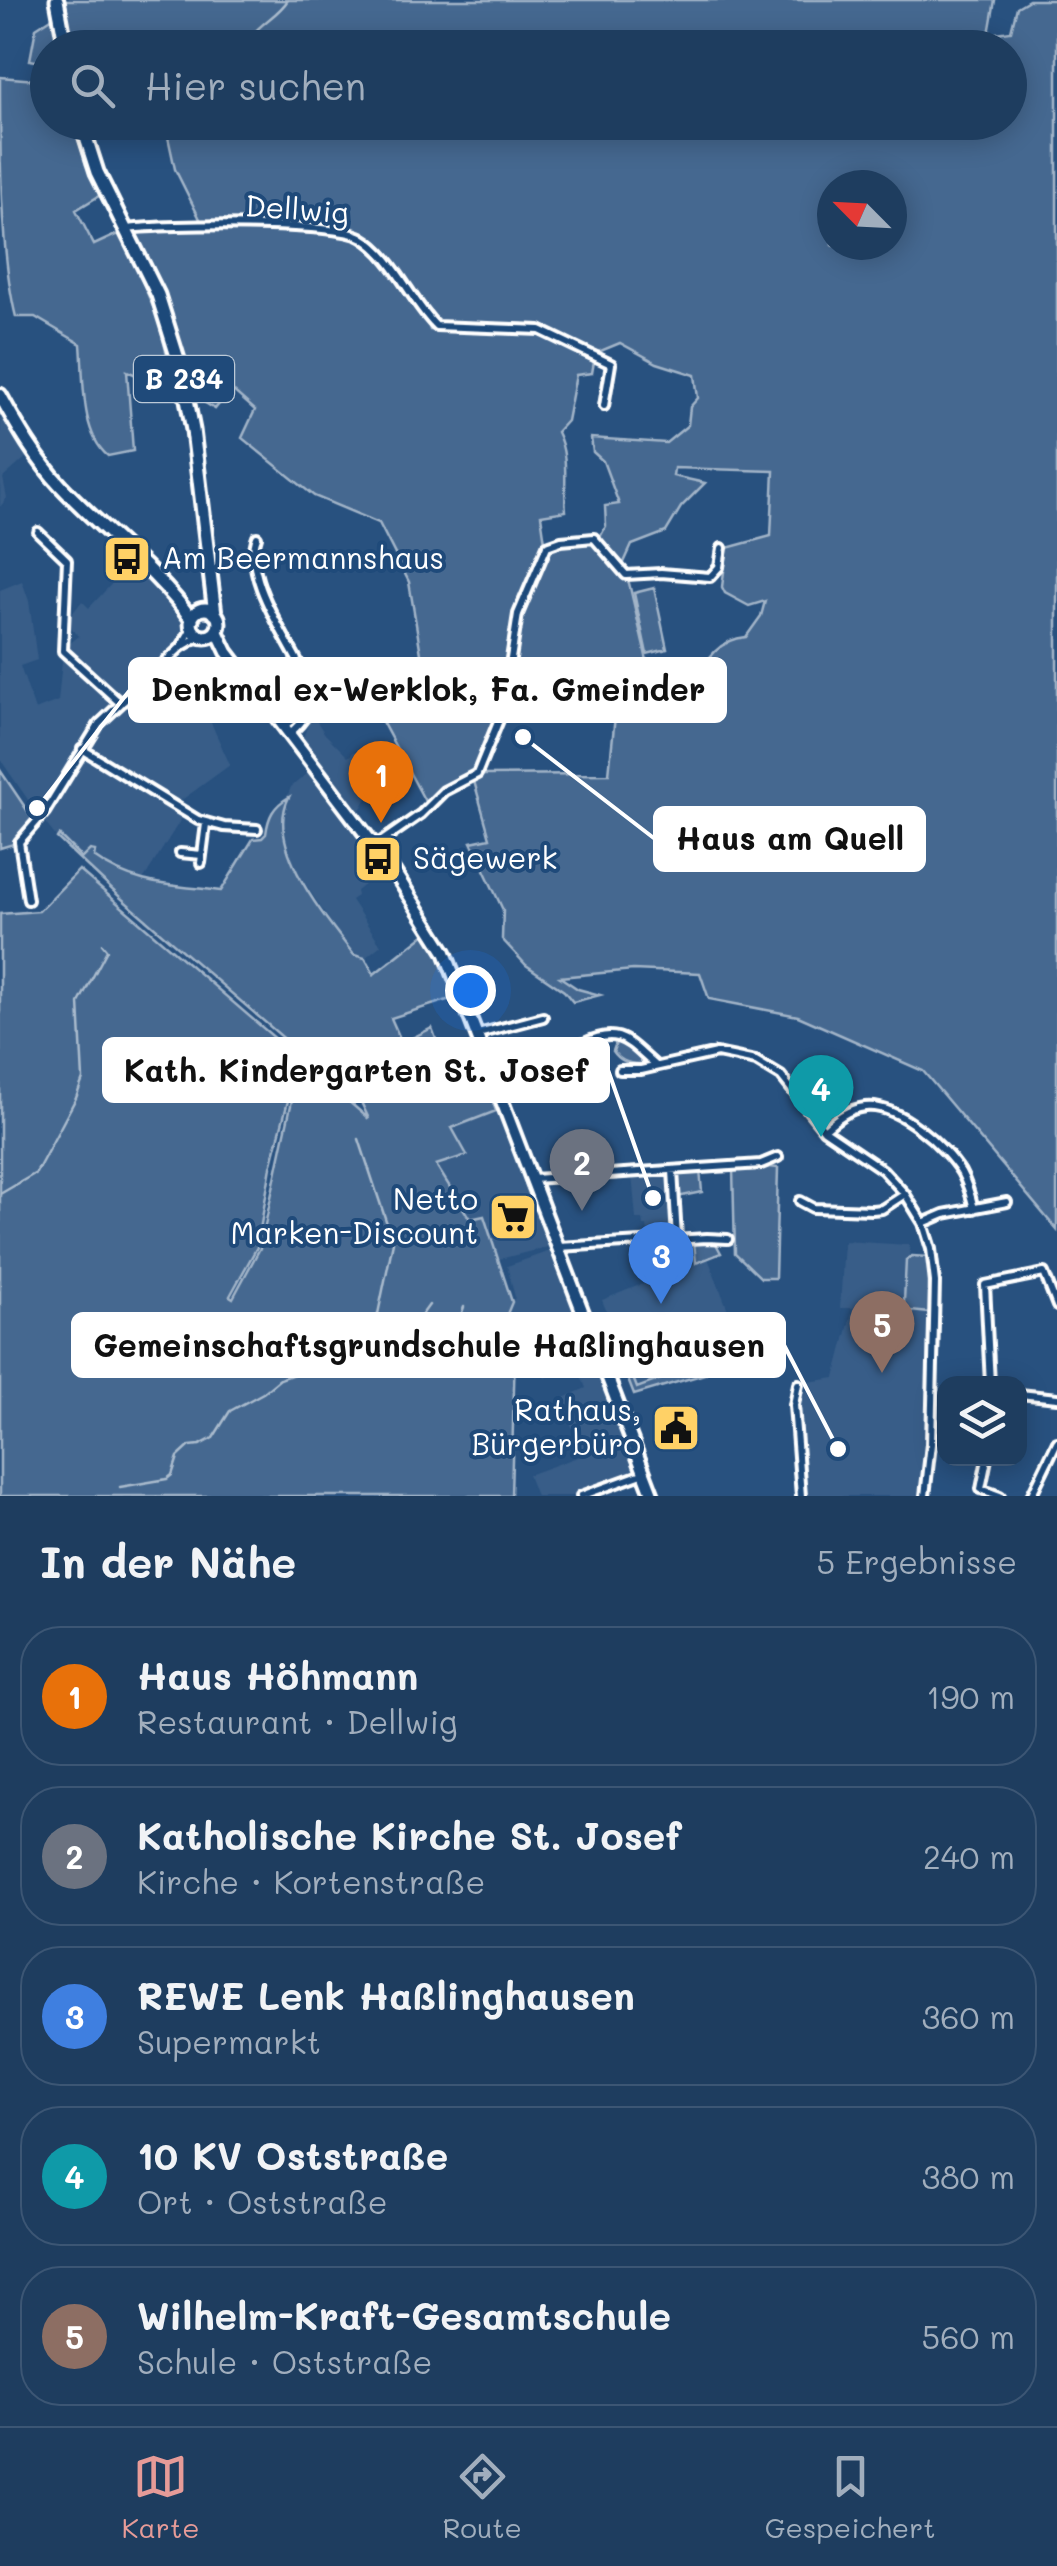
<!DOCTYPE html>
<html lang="de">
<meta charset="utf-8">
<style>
:root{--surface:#1e3d5f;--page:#2b4868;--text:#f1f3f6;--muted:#a1aebd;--line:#3c5674;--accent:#e69b98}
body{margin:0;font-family:Mali,sans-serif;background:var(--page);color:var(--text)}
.controls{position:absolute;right:30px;bottom:30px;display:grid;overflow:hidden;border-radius:20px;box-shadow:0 5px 25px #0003}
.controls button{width:90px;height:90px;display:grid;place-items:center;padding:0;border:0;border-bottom:2px solid var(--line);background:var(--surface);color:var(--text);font:50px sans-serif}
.compass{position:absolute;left:817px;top:170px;width:90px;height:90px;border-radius:50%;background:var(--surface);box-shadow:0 5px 25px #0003;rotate:294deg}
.you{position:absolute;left:470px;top:990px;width:35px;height:35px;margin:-25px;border:8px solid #fff;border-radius:50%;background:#1a73e8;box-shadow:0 0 0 15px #1a73e833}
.badge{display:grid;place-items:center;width:65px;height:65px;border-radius:50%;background:var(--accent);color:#fff;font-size:32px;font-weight:700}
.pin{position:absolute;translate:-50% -82px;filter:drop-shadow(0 2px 5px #0008)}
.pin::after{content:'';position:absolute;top:52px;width:35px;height:30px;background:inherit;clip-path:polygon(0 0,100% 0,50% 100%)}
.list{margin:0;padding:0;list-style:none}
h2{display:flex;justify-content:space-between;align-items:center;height:130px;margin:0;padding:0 40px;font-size:42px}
h2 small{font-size:32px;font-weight:400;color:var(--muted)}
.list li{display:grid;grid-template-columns:65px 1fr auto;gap:30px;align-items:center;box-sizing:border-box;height:140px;margin:0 20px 20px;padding:0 20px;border:2px solid var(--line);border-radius:40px}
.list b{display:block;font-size:38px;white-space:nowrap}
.list p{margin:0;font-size:32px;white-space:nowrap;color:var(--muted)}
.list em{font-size:32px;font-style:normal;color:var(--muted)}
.icon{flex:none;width:55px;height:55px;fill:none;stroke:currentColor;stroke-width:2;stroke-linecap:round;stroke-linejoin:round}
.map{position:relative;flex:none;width:1057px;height:1496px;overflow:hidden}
.search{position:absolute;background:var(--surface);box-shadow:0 5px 25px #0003;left:30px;right:30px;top:30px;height:110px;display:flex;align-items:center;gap:25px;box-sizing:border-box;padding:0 35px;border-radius:55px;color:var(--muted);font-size:38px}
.sheet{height:930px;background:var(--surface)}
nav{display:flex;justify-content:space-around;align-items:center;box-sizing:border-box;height:140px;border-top:2px solid var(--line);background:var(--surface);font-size:28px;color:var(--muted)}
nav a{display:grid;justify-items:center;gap:5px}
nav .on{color:var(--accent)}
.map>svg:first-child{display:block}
.built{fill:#375d88}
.green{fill:#446890;stroke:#a2b4c8;stroke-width:2.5;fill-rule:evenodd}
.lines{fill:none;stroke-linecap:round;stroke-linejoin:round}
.stream{stroke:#aabbcd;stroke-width:2.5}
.minor-casing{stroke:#fff;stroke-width:14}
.secondary-casing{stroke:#fff;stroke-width:18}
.primary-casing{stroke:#fff;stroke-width:19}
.minor{stroke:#1f4a7a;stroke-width:6}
.secondary{stroke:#1f4a7a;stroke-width:10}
.primary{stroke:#1f4a7a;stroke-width:11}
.labels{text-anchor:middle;stroke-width:8;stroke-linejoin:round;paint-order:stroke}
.shield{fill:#1f4a7a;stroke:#bcc9d7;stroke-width:2.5}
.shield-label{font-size:28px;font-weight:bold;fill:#fff}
.street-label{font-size:30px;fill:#fff;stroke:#1f4a7a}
.poi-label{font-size:30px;fill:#fff;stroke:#1f4a7a;text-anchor:start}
.leader{fill:none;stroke:#fff;stroke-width:4}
.callout-dot{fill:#fff;stroke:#1f4a7a;stroke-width:4}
.callout{fill:#fff;stroke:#fff;stroke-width:4}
.callout-label{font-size:32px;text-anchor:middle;font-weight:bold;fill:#111}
</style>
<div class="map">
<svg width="1057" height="1496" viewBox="0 0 1057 1496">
<rect width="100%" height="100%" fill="#28517f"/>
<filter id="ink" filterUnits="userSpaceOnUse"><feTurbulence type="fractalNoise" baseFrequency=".01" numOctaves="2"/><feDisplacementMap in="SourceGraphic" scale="20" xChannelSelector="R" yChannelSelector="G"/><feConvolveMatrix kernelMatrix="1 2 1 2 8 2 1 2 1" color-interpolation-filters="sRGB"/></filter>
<g filter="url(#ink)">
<path class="built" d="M1,410L29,455L3,478L7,498L0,507Z
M132,562L203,638L172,664L204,707L230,765L179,802L174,810L183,816L143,880L116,873L94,857L83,859L60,836L57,838L39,815L42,808L38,804L33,807L0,759V590L22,581L29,601L37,660L20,666L35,710L58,701L62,661L58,653L79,636L69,626L72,614L82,601L89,608Z
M312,714L325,734L348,757L355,751L380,783L372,789L359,812L303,738Z
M309,772L381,868L366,877L369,881L356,891L357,896L351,900L381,945L365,958L353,956L289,859L281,812L291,787Z
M496,1111L548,1247L496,1260L484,1217L470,1220L435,1164L467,1155L451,1128Z
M666,1173L670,1177L673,1233L653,1236L652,1231L648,1232L647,1226H644L643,1219H636L632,1175L643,1177Z
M844,1241L909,1245L914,1277L930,1278L927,1447L920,1496H806L798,1405L808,1388V1382L835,1378L853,1308H840Z
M556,1249L635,1472L575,1496H536L528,1475L583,1455L561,1399L586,1388L577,1366L545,1378L532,1345L516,1351L507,1314L515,1297L507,1266Z
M708,1258L738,1336L705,1348L709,1361L637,1388L602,1300Z"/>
<path class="green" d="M65,0H995L989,34L1011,31L1017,7L1029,0H1057V1230L923,1071L798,1016L709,999L700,973L633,970L560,977L578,989L600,995L573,1002L564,991L526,965L502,939L503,910L471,842L490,838L474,781L480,775L609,774L618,687H510L516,624L548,546L590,540L629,583L652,682L694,681C707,659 720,639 746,637L761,616L765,601L749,606L725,593L722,587L727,548L771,536L774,471L674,468L673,476L705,483L681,507L666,532L632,545L622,567L598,541L606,526L605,506L619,504L603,461L593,452L591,438L666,443L688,425L690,407L698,398L695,375L657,363L620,343L596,353L537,327L437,324L424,310L430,330L541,332L595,356L592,373L576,375L567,421L557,432C570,458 563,483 566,511L541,515L545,542L513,626L500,713L484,752L475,772L441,791L427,805L372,703L428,696L409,582L379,523L314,496L242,438L255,410L231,389L215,409L191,394L173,319L134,233L162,229H256L203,225L175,169L165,123L1010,122V48H73ZM832,185H892V245H832Z
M53,17L59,47L48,48L47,63L30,60L36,28Z
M0,77L47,81L48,122L74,123L86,165L102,194L76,210L94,245L122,232L158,319L174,383L183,395L127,371L133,451L108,456C80,433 84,378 81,344L35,317H16C0,254 0,147 0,77Z
M654,588L667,649L647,654L634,593Z
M0,770L33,819L17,843L0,848Z
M289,797C264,846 325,917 354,955L365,958L374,974L429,931L460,996L391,1018L402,1043L432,1028L438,1044L433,1048L442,1067L479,1062L496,1111L452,1128L467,1155L436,1165L470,1219L484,1216L512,1302L507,1314L515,1351L511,1496H0V914L39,911L79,870L369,1119L360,1100L332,1080L121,898L57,838L59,835L82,858L90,850L95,851L94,857C133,886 174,885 221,891L253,839L262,838L266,834C268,817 273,806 289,797ZM289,1071L293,1092L291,1105L260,1248L233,1298L230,1296L257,1247L271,1167L290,1093L286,1073Z
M617,1040L649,1063C634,1066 621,1063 613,1051Z
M760,1166L778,1168L775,1278H761L735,1253L733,1168Z
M700,1170L702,1192L677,1197L676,1173Z
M714,1240L721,1253L696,1263L694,1241Z
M912,1256L928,1257L930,1313L891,1309L892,1302H904L906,1260Z
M621,1347L637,1388L709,1361L712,1366L705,1374L634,1395L616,1349Z"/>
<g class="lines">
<path class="stream" d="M253,34C264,21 279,14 288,0
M359,1139L393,1242L378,1314L365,1332L361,1345
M0,1194L36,1173L76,1098L83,1079L79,1003L107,950L102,944
M401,1328L421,1316L429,1305
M290,1367L305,1359L358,1349
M120,1487L167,1479L172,1475L178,1457L190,1446L200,1445L213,1438L230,1411L263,1393L280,1379L302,1371L320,1372L356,1356L361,1345L400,1328L428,1331L461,1315L464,1307"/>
<g class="minor-casing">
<path id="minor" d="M128,229C165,224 332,222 361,237C394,256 410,300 436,326L540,330L611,364L604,406
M38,532L67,560L63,651L120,703
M257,537C240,580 297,650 312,691C313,708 303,722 290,733
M181,647L192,628
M284,726L297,716H305
M82,749L198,820L224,827L257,829
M375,846L421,814L444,791L477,774L503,710L518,614L547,546L561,541L594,538L626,575L661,573L710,577L719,567L722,548
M180,853L202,855
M201,863L206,824
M28,900L19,842L45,812L99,724L181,647L200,636
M478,1034L543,1017
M584,1043C620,1026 628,1042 655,1065
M620,1070H641L717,1053L756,1061L781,1076L824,1130L883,1170L905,1194L923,1223L931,1249L935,1282L931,1444L925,1496
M824,1130C836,1119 848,1109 865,1107C897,1103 945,1146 961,1172C967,1183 971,1196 974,1209
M673,1170L677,1239
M533,1179L761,1164L778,1157
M800,1201L813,1208L872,1210L882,1209L905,1194
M923,1223L944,1214L1007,1202
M559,1247L707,1238L728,1239
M798,1384L794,1405L801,1496
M990,1384L985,1285L1044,1273L1057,1306
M1020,1394L1057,1398
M987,1459L981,1489L1000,1496
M581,1496L645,1473
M1031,1496L1057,1442"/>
</g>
<g class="secondary-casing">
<path id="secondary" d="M217,631L227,652L395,873L445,952L653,1496"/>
</g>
<g class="primary-casing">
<path id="primary" d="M57,0L66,48
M81,122L97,172L158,295L181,369L193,430L215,614
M0,395C18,428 36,459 61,486C103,531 157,570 192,620
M191 623a14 14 0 1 1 28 0a14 14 0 1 1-28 0Z"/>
</g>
<use href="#minor" class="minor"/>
<use href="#secondary" class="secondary"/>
<use href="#primary" class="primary"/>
</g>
</g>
<defs>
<g id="bus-square" transform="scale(2.5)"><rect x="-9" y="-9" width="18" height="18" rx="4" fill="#ffd166" stroke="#1f4a7a"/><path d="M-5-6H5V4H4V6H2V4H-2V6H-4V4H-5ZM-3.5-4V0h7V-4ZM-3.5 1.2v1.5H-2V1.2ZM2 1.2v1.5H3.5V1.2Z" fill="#111"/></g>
<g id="supermarket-square" transform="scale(2.5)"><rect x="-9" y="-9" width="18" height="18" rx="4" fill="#ffd166" stroke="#1f4a7a"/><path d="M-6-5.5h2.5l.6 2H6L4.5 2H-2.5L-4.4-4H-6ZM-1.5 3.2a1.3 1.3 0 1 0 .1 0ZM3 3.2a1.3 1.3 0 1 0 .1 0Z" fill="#111"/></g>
<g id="civic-square" transform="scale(2.5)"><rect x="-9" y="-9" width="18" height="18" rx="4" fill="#ffd166" stroke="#1f4a7a"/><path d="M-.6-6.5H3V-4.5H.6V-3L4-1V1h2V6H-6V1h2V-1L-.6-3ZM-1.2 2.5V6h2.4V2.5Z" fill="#111"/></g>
</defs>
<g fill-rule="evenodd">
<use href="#bus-square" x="127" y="559"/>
<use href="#bus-square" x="378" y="859"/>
<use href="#supermarket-square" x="513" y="1217"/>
<use href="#civic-square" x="676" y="1428"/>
</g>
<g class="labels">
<rect class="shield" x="134" y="356" width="100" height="46" rx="8"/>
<g class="shield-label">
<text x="184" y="389">B 234</text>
</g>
<g class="street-label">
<text transform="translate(297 210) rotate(4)" y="10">Dellwig</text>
</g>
<g class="poi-label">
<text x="162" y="569">Am Beermannshaus</text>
<text x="413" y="869">Sägewerk</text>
<text x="478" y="1210" text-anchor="end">Netto<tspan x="478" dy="34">Marken-Discount</tspan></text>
<text x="641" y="1421" text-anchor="end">Rathaus,<tspan x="641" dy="34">Bürgerbüro</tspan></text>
</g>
</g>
<path class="leader" d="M37 808L130 690M523 737L655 839M653 1198L608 1070M838 1449L784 1345"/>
<g class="callout-dot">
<circle cx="37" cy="808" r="10"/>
<circle cx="523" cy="737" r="10"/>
<circle cx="653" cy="1198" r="10"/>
<circle cx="838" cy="1449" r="10"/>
</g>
<g class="callout">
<rect x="130" y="659" width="595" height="62" rx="10"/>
<rect x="655" y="808" width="269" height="62" rx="10"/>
<rect x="104" y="1039" width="504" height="62" rx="10"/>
<rect x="73" y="1314" width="711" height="62" rx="10"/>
</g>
<g class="callout-label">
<text x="428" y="701">Denkmal ex-Werklok, Fa. Gmeinder</text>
<text x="790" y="850">Haus am Quell</text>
<text x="356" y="1082">Kath. Kindergarten St. Josef</text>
<text x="429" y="1357">Gemeinschaftsgrundschule Haßlinghausen</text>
</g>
</svg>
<div class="controls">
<button><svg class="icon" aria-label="layers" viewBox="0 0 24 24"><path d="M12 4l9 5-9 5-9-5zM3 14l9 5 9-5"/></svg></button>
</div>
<svg class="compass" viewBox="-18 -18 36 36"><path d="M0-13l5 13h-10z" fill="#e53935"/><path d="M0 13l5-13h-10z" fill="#a1aebd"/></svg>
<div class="you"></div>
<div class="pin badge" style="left:381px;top:823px;background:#e8710a">1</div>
<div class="pin badge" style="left:582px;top:1211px;background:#6b7280">2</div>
<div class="pin badge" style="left:661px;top:1304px;background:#3f7fe0">3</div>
<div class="pin badge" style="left:821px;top:1137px;background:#0f9aa8">4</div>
<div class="pin badge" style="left:882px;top:1373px;background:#8d6e63">5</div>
<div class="search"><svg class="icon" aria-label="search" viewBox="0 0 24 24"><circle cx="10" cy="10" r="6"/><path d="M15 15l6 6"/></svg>Hier suchen</div>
</div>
<section class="sheet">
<h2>In der Nähe<small>5 Ergebnisse</small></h2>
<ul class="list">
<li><span class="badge" style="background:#e8710a">1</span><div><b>Haus Höhmann</b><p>Restaurant · Dellwig</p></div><em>190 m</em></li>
<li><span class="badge" style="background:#6b7280">2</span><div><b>Katholische Kirche St. Josef</b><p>Kirche · Kortenstraße</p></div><em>240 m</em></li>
<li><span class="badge" style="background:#3f7fe0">3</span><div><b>REWE Lenk Haßlinghausen</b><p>Supermarkt</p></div><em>360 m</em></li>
<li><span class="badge" style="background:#0f9aa8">4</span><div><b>10 KV Oststraße</b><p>Ort · Oststraße</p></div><em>380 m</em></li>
<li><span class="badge" style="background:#8d6e63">5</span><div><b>Wilhelm-Kraft-Gesamtschule</b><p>Schule · Oststraße</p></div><em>560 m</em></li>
</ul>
</section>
<nav>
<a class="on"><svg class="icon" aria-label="map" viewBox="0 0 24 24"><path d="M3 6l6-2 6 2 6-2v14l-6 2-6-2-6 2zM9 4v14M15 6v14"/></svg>Karte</a>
<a><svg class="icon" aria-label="directions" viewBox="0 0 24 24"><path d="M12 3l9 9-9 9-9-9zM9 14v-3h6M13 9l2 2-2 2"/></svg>Route</a>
<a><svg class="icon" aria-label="saved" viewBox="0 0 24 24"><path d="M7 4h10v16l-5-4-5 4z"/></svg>Gespeichert</a>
</nav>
